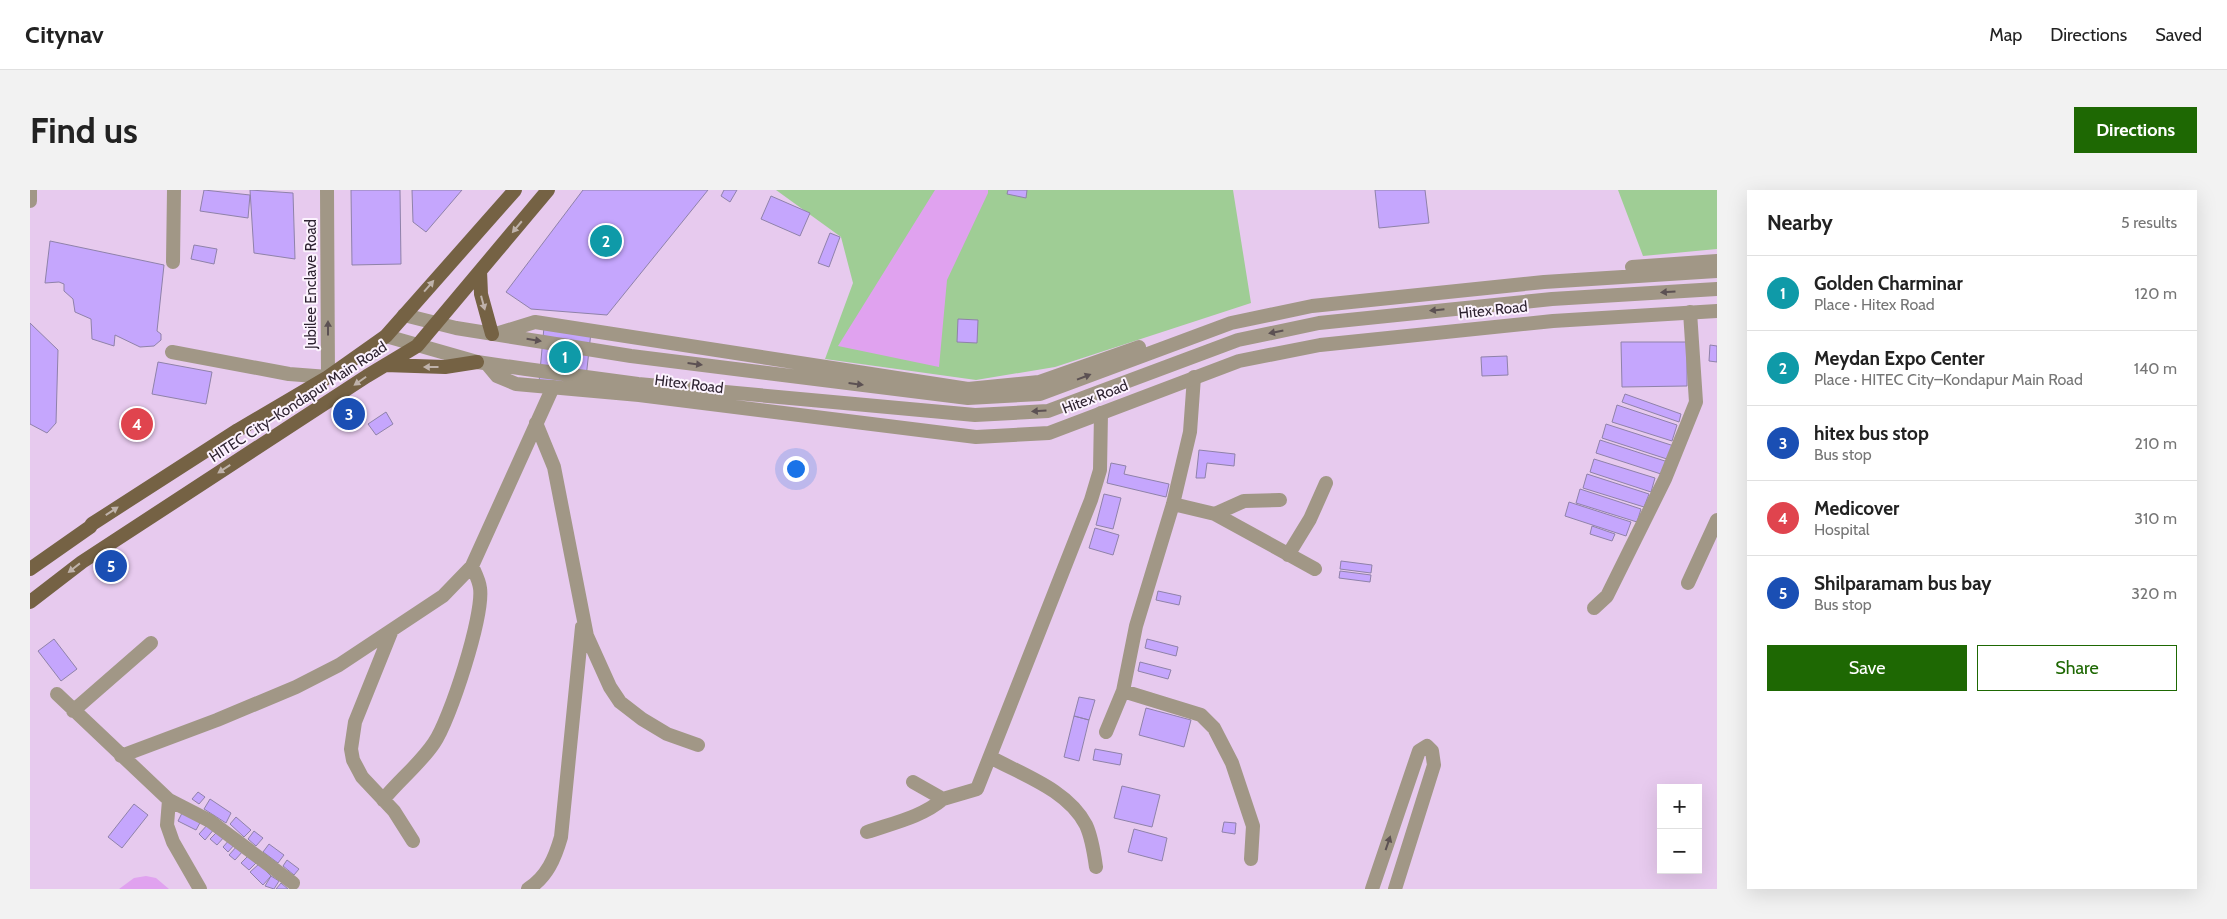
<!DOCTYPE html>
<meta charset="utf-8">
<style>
:root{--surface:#fff;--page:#f2f2f2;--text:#222;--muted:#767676;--line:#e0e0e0;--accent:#1e6803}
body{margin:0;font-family:Cabin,sans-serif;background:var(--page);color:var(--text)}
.controls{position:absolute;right:15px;bottom:15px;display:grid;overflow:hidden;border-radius:0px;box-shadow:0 5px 20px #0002}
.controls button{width:45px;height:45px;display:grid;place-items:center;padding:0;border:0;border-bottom:1px solid var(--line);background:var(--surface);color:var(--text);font:25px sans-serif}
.you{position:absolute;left:765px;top:278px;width:18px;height:18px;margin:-12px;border:4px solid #fff;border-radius:50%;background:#1a73e8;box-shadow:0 0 0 8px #1a73e833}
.badge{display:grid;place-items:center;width:32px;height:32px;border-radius:50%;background:var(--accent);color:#fff;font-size:16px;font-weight:700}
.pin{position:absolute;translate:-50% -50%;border:2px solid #fff;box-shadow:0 1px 5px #0006}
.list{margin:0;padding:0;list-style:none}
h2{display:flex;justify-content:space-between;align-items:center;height:65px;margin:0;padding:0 20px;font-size:21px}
h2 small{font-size:16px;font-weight:400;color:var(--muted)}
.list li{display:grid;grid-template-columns:32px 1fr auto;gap:15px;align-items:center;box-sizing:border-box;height:75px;padding:0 20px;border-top:1px solid var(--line)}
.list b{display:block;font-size:19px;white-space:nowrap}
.list p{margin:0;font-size:16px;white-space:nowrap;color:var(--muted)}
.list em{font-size:16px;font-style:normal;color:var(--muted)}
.actions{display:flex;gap:10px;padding:15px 20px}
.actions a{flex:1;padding:11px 0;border:1px solid var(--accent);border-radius:0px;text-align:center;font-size:18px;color:var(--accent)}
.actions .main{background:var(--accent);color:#fff}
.map{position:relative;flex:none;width:1687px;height:699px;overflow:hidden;border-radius:0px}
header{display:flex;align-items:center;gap:30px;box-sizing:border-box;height:70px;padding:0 25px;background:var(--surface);border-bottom:1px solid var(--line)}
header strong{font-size:24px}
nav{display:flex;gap:28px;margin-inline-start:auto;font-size:18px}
.intro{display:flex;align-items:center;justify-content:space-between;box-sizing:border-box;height:120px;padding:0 30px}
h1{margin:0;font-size:35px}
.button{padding:12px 22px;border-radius:0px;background:var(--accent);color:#fff;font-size:18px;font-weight:700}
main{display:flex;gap:30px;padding:0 30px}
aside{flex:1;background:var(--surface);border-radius:0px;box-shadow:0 5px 20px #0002}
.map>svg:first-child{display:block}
.green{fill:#9fcd95}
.water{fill:#e0a2ef}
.building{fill:#c5a6fd;stroke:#8f82a9}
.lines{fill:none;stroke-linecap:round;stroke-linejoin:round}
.minor{stroke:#a19786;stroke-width:14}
.tertiary{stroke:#a19786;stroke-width:14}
.primary{stroke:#756244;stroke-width:14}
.oneway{fill:#bfb2aa}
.oneway2{fill:#5c5153}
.labels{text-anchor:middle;stroke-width:4;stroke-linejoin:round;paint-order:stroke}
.street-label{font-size:15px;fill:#2e2331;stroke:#fcf3fe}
</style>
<header>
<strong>Citynav</strong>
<nav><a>Map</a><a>Directions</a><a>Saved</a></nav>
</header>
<div class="intro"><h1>Find us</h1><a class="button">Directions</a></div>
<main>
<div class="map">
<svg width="1687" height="699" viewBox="0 0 1687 699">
<rect width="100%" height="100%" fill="#e7caee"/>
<path class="green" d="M746,0H1203L1221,113L1025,177L946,190L795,169L823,93L811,47Z
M1588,0H1687V59L1613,66Z"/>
<path class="water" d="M905,0H958V3L917,90L909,177L808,156Z
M116,686L126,688L139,699H89L104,688Z"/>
<path class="building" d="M174,0L220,5L218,28L170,21Z
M220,0L263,3L265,69L224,63Z
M321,0H370L371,74L322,75Z
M382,0H432L396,42L383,32Z
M553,0H678L577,125L501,119L476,102Z
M694,0H707L700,12L691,6Z
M978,0H997L996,8L977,4Z
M1345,0H1395L1399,33L1349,38Z
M741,6L780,23L770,46L731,29Z
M800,43L810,47L799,77L788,73Z
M20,51L134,75L127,141L131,144V150L124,156L110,157L85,145L84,156L62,149L61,129L45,122L43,109L34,101V94L29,92L15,93Z
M164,55L187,59L184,74L161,69Z
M928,129L948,130L947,153L927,152Z
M0,133L28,160L26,233L17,243L0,234Z
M514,137L561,142L555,197L509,192Z
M1591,152H1657V196L1592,197Z
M1680,155L1687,156V172L1679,171Z
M1477,166L1478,185L1452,186L1451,167Z
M128,172L182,182L176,214L122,204Z
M1595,204L1651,224L1649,232L1592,212Z
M1587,215L1647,235L1642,251L1582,232Z
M356,222L363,234L346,245L338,234Z
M1576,234L1644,256L1640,270L1572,248Z
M1570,250L1638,272L1634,285L1566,263Z
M1169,260L1205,264L1204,276L1177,273L1175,288H1166Z
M1564,269L1625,288L1621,302L1560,282Z
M1081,273L1096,276L1094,284L1139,294L1136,307L1077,293Z
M1557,284L1619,304L1614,317L1553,298Z
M1550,299L1611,319L1607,332L1546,313Z
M1074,304L1091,308L1083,339L1066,335Z
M1539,312L1601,332L1596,346L1535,326Z
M1562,336L1585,344L1582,351L1560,344Z
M1065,338L1089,345L1083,365L1059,358Z
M1311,371L1342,375L1341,383L1310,379Z
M1310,381L1341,385L1340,392L1309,388Z
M1128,401L1151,406L1149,415L1126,410Z
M24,449L47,479L31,491L8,461Z
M1117,449L1148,457L1146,466L1115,458Z
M1110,472L1141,480L1138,489L1108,481Z
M1049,507L1065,510L1059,530L1044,526Z
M1116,518L1161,530L1154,557L1109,545Z
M1044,526L1059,530L1049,571L1034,567Z
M1065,559L1092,564L1090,575L1063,570Z
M1092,596L1130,605L1122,637L1084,628Z
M168,602L175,607L169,614L162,609Z
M180,609L201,623L196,633L174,619Z
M104,614L118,625L92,658L78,647Z
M153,621L171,631L166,640L148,631Z
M206,627L221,640L214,647L200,634Z
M1194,632L1206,633L1205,644L1192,642Z
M179,633L185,638L175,650L169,644Z
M1104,639L1137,648L1132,671L1098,662Z
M189,640L195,646L187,655L180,649Z
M224,641L233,648L226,656L218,649Z
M200,649L205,654L198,662L193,657Z
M239,654L254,665L248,673L233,662Z
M207,656L213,661L205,670L199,665Z
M218,666L226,673L219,680L211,673Z
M257,670L269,679L264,685L253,676Z
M229,674L241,686L233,695L220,682Z
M241,686L249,691L244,699L235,696Z
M251,693L258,699H246Z"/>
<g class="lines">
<path class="minor" d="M0,0V11
M143,72L144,0
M142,162L259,184L298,187
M1164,187L1160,242L1143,314L1106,436L1093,501L1171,525L1184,538L1202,573L1223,636L1221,669
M506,233L524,277L557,446L580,497L590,512L612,529L637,544L668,555
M1143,314L1185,324L1214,311L1250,310
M1185,324L1285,379
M1258,365L1280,329L1296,293
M1658,393L1687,330
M1564,418L1577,406L1635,289L1666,212L1660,122
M362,440L325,532L321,559L323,570L332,587L364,621L383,651
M27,504L139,610L180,631L263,693
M43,521L121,453
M1076,542L1093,501
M91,566L187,530L266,497L309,475L413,406L442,376L523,197
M960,567C993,585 1038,600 1056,635C1062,648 1064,663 1066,677
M883,592L913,609L947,599L1061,310L1070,280L1071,223
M139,610L137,635L143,652L170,699
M353,610C369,590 390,574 404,553C420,530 454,425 450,398C449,390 445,383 442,376
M837,642C863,633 892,627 913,609
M498,699C517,687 525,668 531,647L552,437
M1342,699L1389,561L1397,556L1402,561L1404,575L1365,699"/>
<path class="tertiary" d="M297,0L298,187
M1602,77L1687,71
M374,125L426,138L601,166L938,208L1010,204L1201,133L1282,116L1514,92L1687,81
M469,143L505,132L938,199L1009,192L1109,157
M356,146L447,172L496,179L608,194L945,225L1018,221L1208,150L1289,133L1522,109L1687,99
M457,174L467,186L486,194L609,205L946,247L1019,243L1209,171L1290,155L1523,131L1687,121"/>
<path class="primary" d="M450,81L451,104L462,144
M355,175L415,177L447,172
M0,379L60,337L62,334L208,240L298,187L356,146L485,0
M0,412L52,372L337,186L387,156L518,0"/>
</g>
<defs><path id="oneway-solid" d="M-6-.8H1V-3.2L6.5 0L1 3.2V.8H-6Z" transform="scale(1.25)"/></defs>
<g class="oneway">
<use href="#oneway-solid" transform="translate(487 37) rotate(130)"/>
<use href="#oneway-solid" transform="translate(399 96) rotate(-49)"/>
<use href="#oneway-solid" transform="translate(453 113) rotate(75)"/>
<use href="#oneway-solid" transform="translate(401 177) rotate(-180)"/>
<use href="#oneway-solid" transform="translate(330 191) rotate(145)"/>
<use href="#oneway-solid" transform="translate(194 279) rotate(147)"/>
<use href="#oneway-solid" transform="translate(82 321) rotate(-33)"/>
<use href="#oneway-solid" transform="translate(44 378) rotate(142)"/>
</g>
<g class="oneway2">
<use href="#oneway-solid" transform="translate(1638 102) rotate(176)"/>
<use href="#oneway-solid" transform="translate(1407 120) rotate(174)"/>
<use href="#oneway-solid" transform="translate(298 138) rotate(-90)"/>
<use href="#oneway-solid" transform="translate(1246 142) rotate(169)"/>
<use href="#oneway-solid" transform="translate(504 150) rotate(9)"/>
<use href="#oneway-solid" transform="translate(665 174) rotate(7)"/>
<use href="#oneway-solid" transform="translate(1054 187) rotate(-21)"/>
<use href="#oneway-solid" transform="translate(826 194) rotate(7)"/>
<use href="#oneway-solid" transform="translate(1009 221) rotate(176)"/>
<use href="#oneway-solid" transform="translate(1358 653) rotate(-71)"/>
</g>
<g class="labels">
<g class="street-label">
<text transform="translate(281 94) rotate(-90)" y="5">Jubilee Enclave Road</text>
<text transform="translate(1463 120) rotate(-6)" y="5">Hitex Road</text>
<text transform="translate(659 194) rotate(7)" y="5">Hitex Road</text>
<text transform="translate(1065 207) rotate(-21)" y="5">Hitex Road</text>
<text transform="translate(268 212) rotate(-33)" y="5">HITEC City–Kondapur Main Road</text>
</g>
</g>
</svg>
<div class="controls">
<button>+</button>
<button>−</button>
</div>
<div class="you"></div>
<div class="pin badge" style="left:535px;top:167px;background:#0f9aa8">1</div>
<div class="pin badge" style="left:576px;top:51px;background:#0f9aa8">2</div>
<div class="pin badge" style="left:319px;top:224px;background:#1a4fb4">3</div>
<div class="pin badge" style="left:107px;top:234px;background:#e0444e">4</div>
<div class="pin badge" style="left:81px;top:376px;background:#1a4fb4">5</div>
</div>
<aside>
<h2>Nearby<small>5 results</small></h2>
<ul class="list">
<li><span class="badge" style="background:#0f9aa8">1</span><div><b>Golden Charminar</b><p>Place · Hitex Road</p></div><em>120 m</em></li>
<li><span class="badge" style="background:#0f9aa8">2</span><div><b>Meydan Expo Center</b><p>Place · HITEC City–Kondapur Main Road</p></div><em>140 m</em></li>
<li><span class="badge" style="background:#1a4fb4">3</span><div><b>hitex bus stop</b><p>Bus stop</p></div><em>210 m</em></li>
<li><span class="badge" style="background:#e0444e">4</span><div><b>Medicover</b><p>Hospital</p></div><em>310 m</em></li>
<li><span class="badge" style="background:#1a4fb4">5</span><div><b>Shilparamam bus bay</b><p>Bus stop</p></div><em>320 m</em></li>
</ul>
<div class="actions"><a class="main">Save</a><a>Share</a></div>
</aside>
</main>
